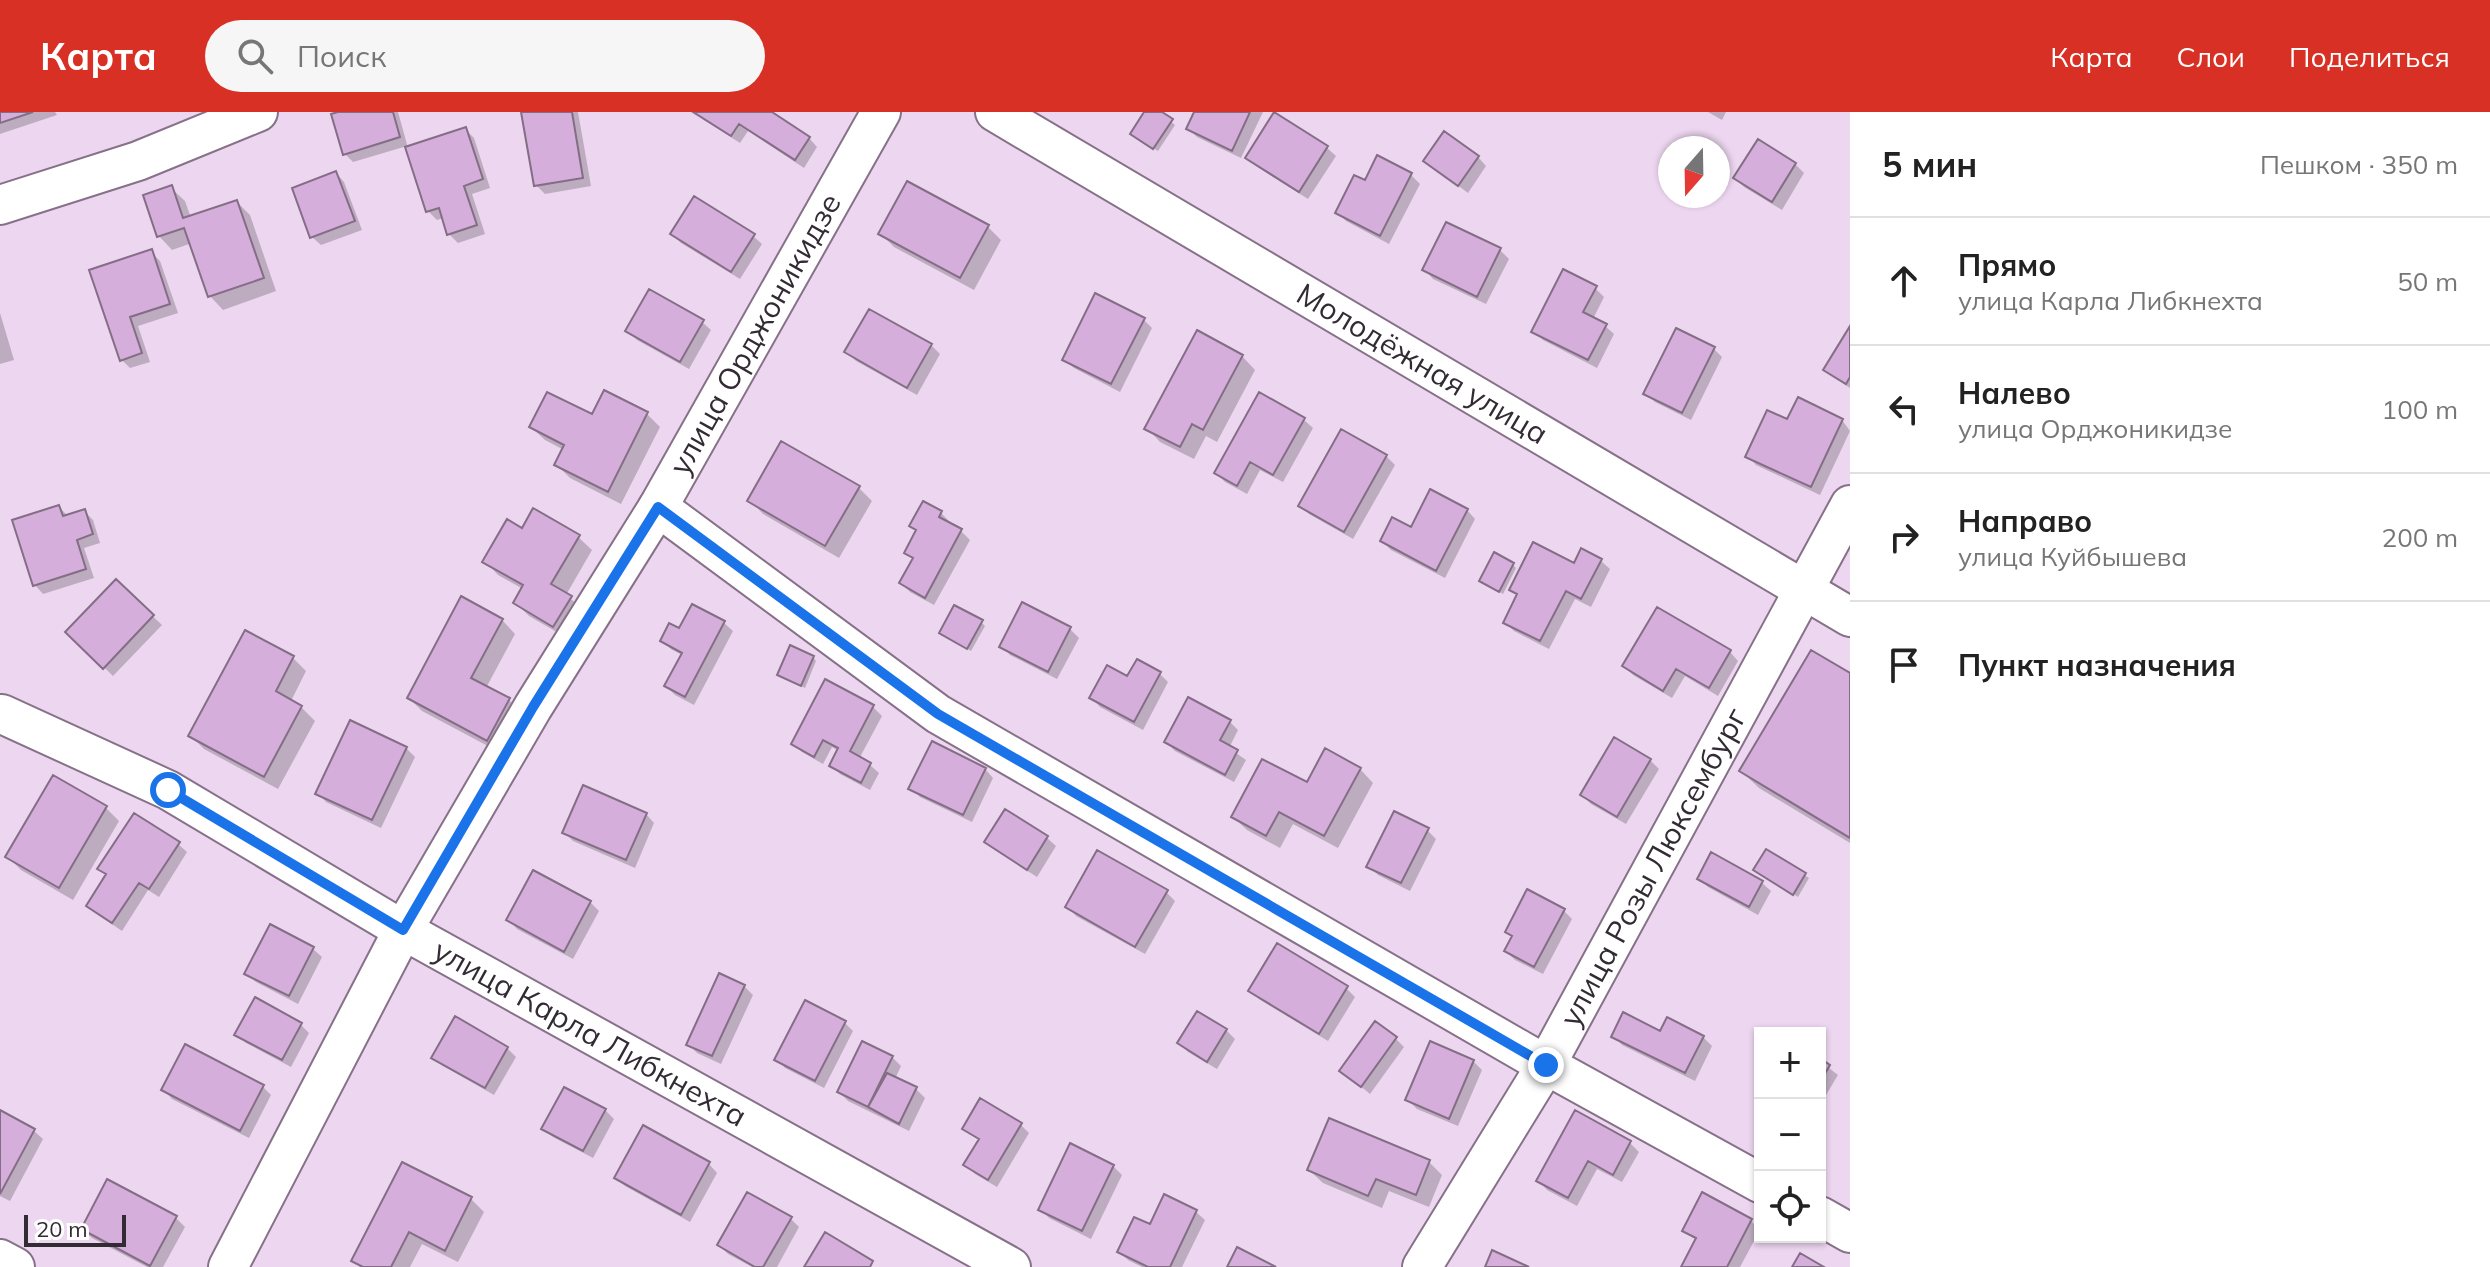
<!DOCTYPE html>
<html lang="ru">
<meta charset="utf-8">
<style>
:root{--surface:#fff;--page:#f6f6f6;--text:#222;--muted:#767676;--line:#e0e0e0;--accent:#d93025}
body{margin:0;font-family:Mulish,sans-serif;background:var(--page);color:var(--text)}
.controls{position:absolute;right:24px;bottom:24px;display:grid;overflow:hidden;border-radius:0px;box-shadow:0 2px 6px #0004}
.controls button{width:72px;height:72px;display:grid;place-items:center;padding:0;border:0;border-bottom:2px solid var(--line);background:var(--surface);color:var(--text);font:40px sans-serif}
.compass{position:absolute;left:1658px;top:24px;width:72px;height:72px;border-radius:50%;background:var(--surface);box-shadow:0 2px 6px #0004;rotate:200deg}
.scale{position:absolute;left:24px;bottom:20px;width:102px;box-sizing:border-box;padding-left:8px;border:4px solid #332b34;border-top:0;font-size:22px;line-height:28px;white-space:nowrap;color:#332b34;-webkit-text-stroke:6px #fff;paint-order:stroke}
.stop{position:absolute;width:24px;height:24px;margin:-18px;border:6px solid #1a73e8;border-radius:50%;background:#fff}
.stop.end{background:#1a73e8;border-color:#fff;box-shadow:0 2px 8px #0008}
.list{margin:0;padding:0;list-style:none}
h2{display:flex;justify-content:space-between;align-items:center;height:104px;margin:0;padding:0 32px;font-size:34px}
h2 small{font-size:26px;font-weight:400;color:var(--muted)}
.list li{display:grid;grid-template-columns:52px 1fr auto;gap:24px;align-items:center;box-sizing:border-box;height:128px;padding:0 32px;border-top:2px solid var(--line)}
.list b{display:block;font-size:30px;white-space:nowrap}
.list p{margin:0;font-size:26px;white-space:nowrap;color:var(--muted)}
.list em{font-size:26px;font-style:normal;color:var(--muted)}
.icon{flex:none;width:44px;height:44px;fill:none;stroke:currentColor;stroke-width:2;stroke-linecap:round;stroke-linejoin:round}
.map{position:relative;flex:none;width:1850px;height:1155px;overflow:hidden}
header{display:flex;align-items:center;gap:48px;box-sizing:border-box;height:112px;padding:0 40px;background:var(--accent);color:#fff}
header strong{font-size:38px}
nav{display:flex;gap:44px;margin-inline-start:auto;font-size:28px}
.search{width:560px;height:72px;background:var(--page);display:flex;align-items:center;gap:20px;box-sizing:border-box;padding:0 28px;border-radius:44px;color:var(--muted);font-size:30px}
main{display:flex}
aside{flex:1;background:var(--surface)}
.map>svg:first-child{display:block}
.shadow{fill:#0003}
.building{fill:#d5aedb;stroke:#836e85;stroke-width:2}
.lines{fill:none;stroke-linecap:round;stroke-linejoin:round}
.minor-casing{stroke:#867188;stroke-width:42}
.minor{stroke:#fff;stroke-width:38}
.route{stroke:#1a73e8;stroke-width:10}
.labels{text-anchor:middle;stroke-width:8;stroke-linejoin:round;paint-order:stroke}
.street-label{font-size:30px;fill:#332b34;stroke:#fff}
</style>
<header>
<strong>Карта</strong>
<div class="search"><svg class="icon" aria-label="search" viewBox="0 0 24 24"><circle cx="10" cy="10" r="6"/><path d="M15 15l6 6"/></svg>Поиск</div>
<nav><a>Карта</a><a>Слои</a><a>Поделиться</a></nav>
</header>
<main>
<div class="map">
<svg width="1850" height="1155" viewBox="0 0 1850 1155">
<rect width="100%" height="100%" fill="#edd6f0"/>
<path class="shadow" d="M0,0H55L57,3L0,22Z
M345,0H398L408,36L465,17L474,26L490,76L472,82L485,122L458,131L449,122L444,106L437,108L428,99L407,34L353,50L345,42Z
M523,0H578L591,74L545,82L536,73Z
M696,0H768L809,26L817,35L804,56L748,19L740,31L704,8Z
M1146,0H1158L1175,13L1158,39L1136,25Z
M1196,0H1263L1241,46L1197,25L1188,16Z
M1708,0H1726L1722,8Z
M1275,3L1327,36L1336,44L1308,87L1256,54L1248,45Z
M1478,45L1486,54L1468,81L1425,49Z
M1795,52L1804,61L1782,98L1744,75L1735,66Z
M336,61L344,70L362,118L321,133L312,125Z
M1411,63L1420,72L1389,132L1346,109L1337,100L1366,71Z
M171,76L185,89L191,106L237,90L250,103L276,179L223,198L210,184L192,131L172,138L159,124Z
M988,115L1001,128L974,178L894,135L881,122Z
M672,122L753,124L762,132L740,167L681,131Z
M1500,138L1509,147L1486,192L1433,167L1425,158Z
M151,140L160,149L178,201L138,214L150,250L130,256L121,247L92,160Z
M1595,176L1604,185L1593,207L1605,214L1614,222L1597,256L1543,228L1534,219Z
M0,201L14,248L0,252Z
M1143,207L1152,216L1120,280L1074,256L1065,248Z
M702,210L711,218L689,257L637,228L628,219Z
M1850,218V276L1835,266L1826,258Z
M931,233L940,242L917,283L856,249L847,240Z
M1714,237L1722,245L1691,308L1655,290L1646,281Z
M1242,244L1255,258L1217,330L1206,324L1194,347L1160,330L1147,316Z
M647,302L660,315L621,392L570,366L557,353L564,338L545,328L531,315L592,305Z
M1304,308L1313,316L1283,370L1260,358L1247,382L1225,370L1216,361Z
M1842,308L1850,319L1820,383L1756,353L1748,344L1788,310Z
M1386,344L1395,353L1353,427L1309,402L1300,393Z
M859,376L872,389L839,446L763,402L750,388Z
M59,395L68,404L84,399L93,408L100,431L84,436L94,466L43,482L35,473Z
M1467,398L1475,407L1445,466L1391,438L1382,429Z
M941,401L950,410L949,412L961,419L970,428L934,493L910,480L901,471L914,448L906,441L918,420L912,414Z
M523,418L578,425L592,438L566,483L584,498L567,526L529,504L515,490L523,477L498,463L485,449Z
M1601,449L1610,457L1591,495L1575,487L1549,537L1514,519L1505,510L1519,484L1512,477L1574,454Z
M1512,452L1516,456L1503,482L1481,469Z
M116,469L162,513L113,564L68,520Z
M502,508L515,522L486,576L509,588L522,601L501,641L422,599L409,586Z
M981,510L985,514L971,539L941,521Z
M724,511L733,519L694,593L675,583L666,574L682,543L671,537L662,529L680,519Z
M1070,517L1079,526L1057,567L1010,543L1002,534Z
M246,521L293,546L306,559L291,589L301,595L315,609L278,677L204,637L190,623Z
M1730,540L1738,549L1718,584L1685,564L1672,586L1633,563L1624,554Z
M813,545L816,549L805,576L780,563Z
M1159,561L1168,570L1143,618L1100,595L1092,586L1128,567Z
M1850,564V731L1759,676L1741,659Z
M873,595L882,604L859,647L870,653L879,661L870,678L840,662L831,653L839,639L832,635L823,652L802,640L793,632Z
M1230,610L1238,618L1229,636L1246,648L1234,670L1175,639L1166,630Z
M406,636L415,645L381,716L326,690L318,681Z
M1650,648L1659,657L1626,712L1591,692L1582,683Z
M985,657L993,666L972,710L920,685L911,676Z
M1360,657L1373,671L1338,736L1293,712L1280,736L1247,718L1233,705L1308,673Z
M106,696L119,709L73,788L21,758L8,745Z
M646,702L654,711L635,756L573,729L565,721Z
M1427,718L1436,727L1410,779L1378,763L1369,754Z
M1047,726L1056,734L1037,765L995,738L986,729Z
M178,732L187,740L159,785L148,778L122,819L97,802L88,794L107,764L100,757Z
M1767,739L1809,766L1798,785L1755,758Z
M1699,766L1762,771L1771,779L1758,803L1708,775Z
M1166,780L1175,789L1145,842L1076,804L1068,795Z
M590,790L599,799L573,847L517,817L509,808Z
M1564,799L1572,807L1543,862L1515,848L1506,839L1513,826L1507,820Z
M313,837L322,845L298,892L256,870L247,862Z
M744,874L753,883L721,952L697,941L688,932Z
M1346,876L1355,885L1328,929L1259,887L1251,878Z
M844,910L853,919L824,976L785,956L777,947Z
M300,912L309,921L291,955L246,931L237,922Z
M1226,918L1235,927L1217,957L1188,940L1179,931Z
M1661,921L1703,925L1712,934L1695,969L1622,933L1614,924Z
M1396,927L1404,935L1370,982L1341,958Z
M507,936L516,945L494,983L443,954L434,945Z
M892,945L901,954L895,967L916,977L925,986L909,1019L848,989L839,980Z
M1473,949L1482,958L1458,1014L1417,997L1408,988Z
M1820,949L1838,963L1820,993Z
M263,975L271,983L249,1026L172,987L164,978Z
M605,998L614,1007L593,1046L553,1025L544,1017Z
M1,1001L34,1019L43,1027L10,1089L0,1084Z
M1021,1013L1029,1021L997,1075L975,1062L966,1053L980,1029L964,1016Z
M1630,1031L1639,1040L1622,1070L1597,1057L1577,1094L1547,1078L1539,1069Z
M1429,1050L1442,1063L1429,1095L1389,1079L1382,1096L1323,1071L1309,1058Z
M709,1052L717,1061L690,1110L625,1074L616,1065Z
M1113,1054L1122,1063L1091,1127L1049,1106L1041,1098Z
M108,1070L176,1106L185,1115L163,1155H147L92,1126L83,1117Z
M1703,1083L1751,1109L1760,1118L1740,1155H1683L1697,1129L1684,1118Z
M471,1087L484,1100L458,1150L422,1132L410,1155H360L354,1149Z
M1196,1100L1205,1108L1182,1155H1142L1128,1148L1119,1140L1151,1115Z
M791,1107L799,1115L777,1155H752L728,1142L719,1133Z"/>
<path class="building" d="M0,0H33L0,11Z
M338,0H393L400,25L343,43L331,2Z
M521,0H572L583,66L534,74Z
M693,0H772L810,25L795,48L739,12L731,24Z
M1144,0H1162L1173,7L1153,37L1130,22Z
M1194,0H1250L1232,39L1186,17Z
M1274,0L1328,34L1299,80L1245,46Z
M466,15L483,67L464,74L477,113L447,123L439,96L426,100L405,35Z
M1444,19L1479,44L1458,74L1423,49Z
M1758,27L1796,51L1772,90L1733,66Z
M1377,43L1412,61L1380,124L1335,101L1354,63L1365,68Z
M336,59L355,109L310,126L292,76Z
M907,69L989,113L960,166L878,122Z
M172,73L183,106L237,88L264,166L208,185L184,116L157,125L143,83Z
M694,84L755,122L731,160L670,122Z
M1446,110L1501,136L1477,185L1422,158Z
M152,137L170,192L130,205L142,241L120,249L89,158Z
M1563,157L1597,174L1583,200L1607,212L1588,248L1531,220Z
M649,177L704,208L680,250L625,219Z
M1095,181L1145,206L1111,272L1062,248Z
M869,197L932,232L907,276L844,240Z
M1850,214V265L1846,272L1823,258Z
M1676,216L1715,235L1682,301L1643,282Z
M1197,218L1243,243L1203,318L1192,312L1180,335L1144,317Z
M604,278L648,300L608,380L554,353L564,333L529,315L547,280L592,302Z
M1259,280L1305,306L1273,363L1250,350L1237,374L1214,361Z
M1798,285L1843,307L1811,375L1745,345L1767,298L1787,307Z
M1341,317L1387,343L1344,420L1298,394Z
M781,329L860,374L825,434L747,389Z
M1430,377L1468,397L1436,459L1380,429L1392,405L1411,415Z
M923,389L942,399L939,405L962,417L925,486L899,471L913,446L904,441L916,418L909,414Z
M59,393L63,404L85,397L93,422L77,428L86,457L33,474L12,408Z
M533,396L580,423L551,472L572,484L553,515L513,491L523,473L482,450L507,407L522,416Z
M1533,430L1574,451L1581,436L1602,447L1581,487L1566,479L1540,529L1503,511L1517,482L1509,478Z
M1494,440L1514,451L1499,480L1479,469Z
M116,467L154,503L103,557L65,520Z
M461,484L503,507L471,566L510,586L487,629L407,586Z
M1022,490L1071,515L1048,560L999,535Z
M692,492L725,509L685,585L664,574L682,541L660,529L669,511L679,516Z
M954,493L983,508L967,537L939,521Z
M1657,495L1731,538L1709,576L1676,557L1663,579L1622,554Z
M245,518L294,544L276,579L302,594L264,665L188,624Z
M790,533L814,544L801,574L777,563Z
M1811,538L1850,561V726L1739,659Z
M1137,547L1161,560L1134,610L1089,586L1107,553L1127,564Z
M825,567L874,593L850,639L871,651L861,671L829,654L838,636L823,628L814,645L791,632Z
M1188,585L1231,608L1220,628L1238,638L1225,663L1164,630Z
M350,608L407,635L372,708L315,682Z
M1614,625L1651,647L1617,705L1580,683Z
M932,629L986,656L963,703L908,677Z
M1325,636L1361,656L1324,724L1279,700L1266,724L1231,705L1262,647L1307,670Z
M53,663L107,694L59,776L5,745Z
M583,673L647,701L626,748L562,721Z
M1005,697L1048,724L1027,758L984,730Z
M1394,699L1429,716L1401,771L1366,755Z
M134,701L180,730L149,777L139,771L112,811L86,794L106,762L97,757Z
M1766,737L1806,761L1793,783L1753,758Z
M1097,738L1168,778L1135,835L1065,795Z
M1711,740L1763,769L1749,795L1697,767Z
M533,758L591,789L564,840L506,808Z
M1527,777L1565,797L1534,855L1504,839L1512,824L1505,820Z
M270,812L314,835L289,884L244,862Z
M1277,831L1348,874L1319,922L1248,879Z
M719,861L745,873L712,944L686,933Z
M255,885L302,911L282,948L234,923Z
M805,888L846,909L815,969L774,948Z
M1197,899L1227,917L1207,950L1177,931Z
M1623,900L1660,919L1667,905L1704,924L1685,961L1611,925Z
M455,904L508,935L485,976L431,946Z
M1375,909L1397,925L1361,975L1339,959Z
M862,929L893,944L868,995L837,980Z
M1430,929L1474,948L1449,1007L1405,988Z
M185,932L264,973L240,1019L161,978Z
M1820,946L1830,953L1820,970Z
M887,961L917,975L899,1012L868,995Z
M564,975L606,997L583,1039L541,1017Z
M980,986L1022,1011L988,1068L963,1053L979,1027L962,1017Z
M0,998L35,1017L0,1082Z
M1575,998L1631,1029L1613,1063L1588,1049L1568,1086L1536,1069Z
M1329,1006L1430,1048L1416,1083L1376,1067L1368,1084L1307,1058Z
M643,1013L710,1050L681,1103L614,1066Z
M1070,1031L1114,1053L1082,1119L1038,1098Z
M402,1050L472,1085L445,1139L409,1120L391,1155H363L351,1149Z
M107,1067L177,1104L150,1154L81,1117Z
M747,1080L792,1105L763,1155H755L717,1133Z
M1702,1080L1752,1107L1727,1155H1681L1696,1126L1682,1119Z
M1164,1082L1197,1098L1170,1155H1148L1117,1140L1134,1105L1150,1112Z
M825,1120L873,1149L870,1155H804Z
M1237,1135L1276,1155H1227Z
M1492,1138L1529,1155H1485Z
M1800,1141L1824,1155H1792Z"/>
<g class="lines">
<g class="minor-casing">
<g id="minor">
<path id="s1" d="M995,0L1850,505"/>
<path d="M0,93L138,49L258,0"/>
<path d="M658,395L938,602L1546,953L1760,1071"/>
<path id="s2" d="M0,603L2,602L168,678L403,818L1011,1155"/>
<path d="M1820,1104L1850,1121"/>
<path d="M0,1147L15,1155"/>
<path id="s3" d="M228,1155L403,818L533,595L658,395L881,0"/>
<path id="s4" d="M1422,1155L1546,953L1850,393"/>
</g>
</g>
<use href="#minor" class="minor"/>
</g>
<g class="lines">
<path class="route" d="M168,678L403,818L533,595L658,395L938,602L1546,953"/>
</g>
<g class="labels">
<g class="street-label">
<text dy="10" stroke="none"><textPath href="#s3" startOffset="1072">улица Орджоникидзе</textPath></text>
<text dy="10" stroke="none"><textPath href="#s1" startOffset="496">Молодёжная улица</textPath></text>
<text dy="10" stroke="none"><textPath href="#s4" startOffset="462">улица Розы Люксембург</textPath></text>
<text dy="10" stroke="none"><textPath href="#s2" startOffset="672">улица Карла Либкнехта</textPath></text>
</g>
</g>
</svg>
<div class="controls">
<button>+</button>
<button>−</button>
<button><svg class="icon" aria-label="locate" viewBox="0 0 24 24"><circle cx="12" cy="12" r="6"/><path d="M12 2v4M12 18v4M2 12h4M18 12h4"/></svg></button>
</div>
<svg class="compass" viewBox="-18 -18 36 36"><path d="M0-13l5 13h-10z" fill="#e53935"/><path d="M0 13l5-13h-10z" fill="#767676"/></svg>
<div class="scale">20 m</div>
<div class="stop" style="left:168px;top:678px"></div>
<div class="stop end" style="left:1546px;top:953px"></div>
</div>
<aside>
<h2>5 мин<small>Пешком · 350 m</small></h2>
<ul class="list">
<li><svg class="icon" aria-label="ahead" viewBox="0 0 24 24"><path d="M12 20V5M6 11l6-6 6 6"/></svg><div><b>Прямо</b><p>улица Карла Либкнехта</p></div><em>50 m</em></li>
<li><svg class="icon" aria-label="left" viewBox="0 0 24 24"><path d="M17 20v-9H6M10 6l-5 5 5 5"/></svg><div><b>Налево</b><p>улица Орджоникидзе</p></div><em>100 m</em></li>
<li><svg class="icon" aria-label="right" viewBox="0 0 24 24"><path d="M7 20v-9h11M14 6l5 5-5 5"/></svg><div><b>Направо</b><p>улица Куйбышева</p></div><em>200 m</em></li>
<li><svg class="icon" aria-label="arrive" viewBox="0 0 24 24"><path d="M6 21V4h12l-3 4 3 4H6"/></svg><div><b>Пункт назначения</b></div></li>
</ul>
</aside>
</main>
